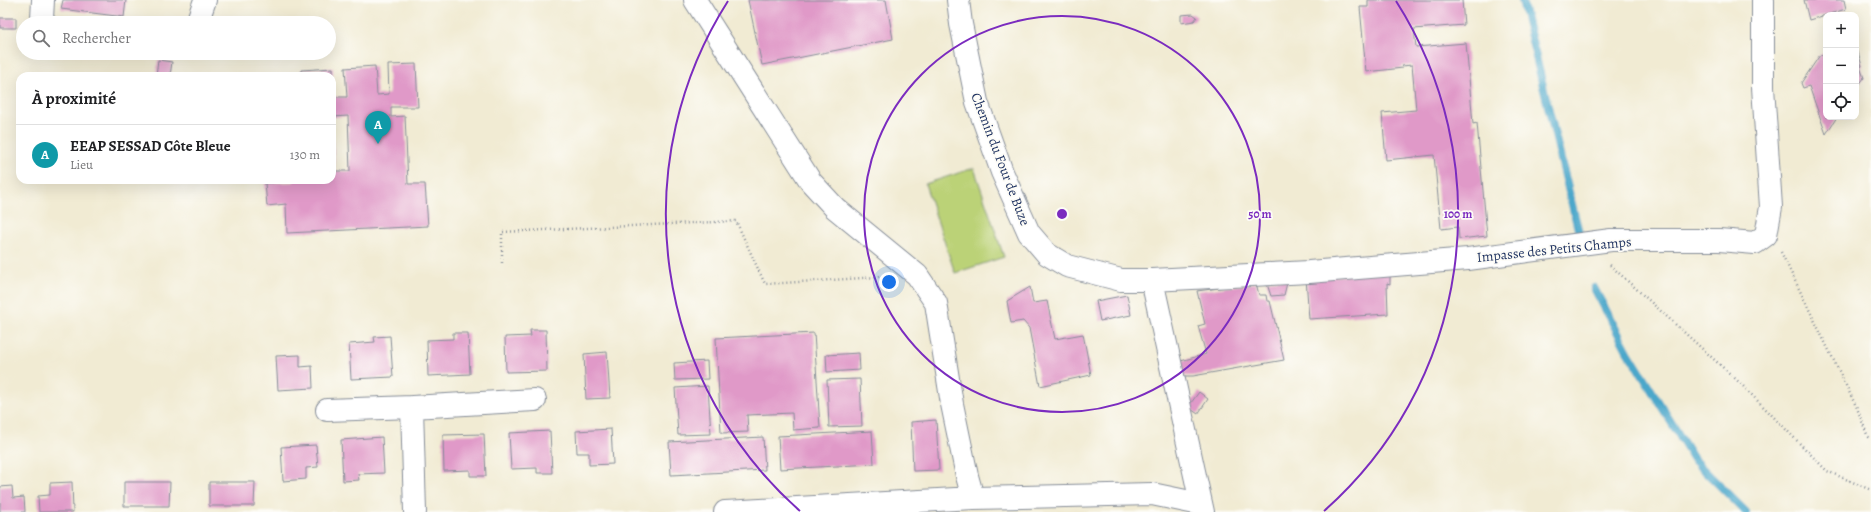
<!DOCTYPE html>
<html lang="fr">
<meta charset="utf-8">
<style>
:root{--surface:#fff;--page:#f2f2f2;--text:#202124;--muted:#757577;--line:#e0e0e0;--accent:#b45309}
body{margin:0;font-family:Alegreya,serif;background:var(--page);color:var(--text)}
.controls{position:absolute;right:12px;top:12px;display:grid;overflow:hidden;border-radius:8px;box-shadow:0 4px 16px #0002}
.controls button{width:36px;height:36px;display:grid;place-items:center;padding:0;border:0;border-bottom:1px solid var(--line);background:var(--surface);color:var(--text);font:20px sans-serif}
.you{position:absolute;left:889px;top:282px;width:14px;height:14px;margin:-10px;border:3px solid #fff;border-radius:50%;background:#1a73e8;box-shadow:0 0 0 6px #1a73e833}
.badge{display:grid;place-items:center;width:26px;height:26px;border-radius:50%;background:var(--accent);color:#fff;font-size:13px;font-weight:700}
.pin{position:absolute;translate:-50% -33px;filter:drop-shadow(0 1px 2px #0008)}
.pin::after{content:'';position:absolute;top:21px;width:14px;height:12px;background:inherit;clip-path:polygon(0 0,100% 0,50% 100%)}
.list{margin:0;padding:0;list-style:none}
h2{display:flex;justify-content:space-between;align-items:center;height:52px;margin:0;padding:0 16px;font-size:17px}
h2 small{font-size:13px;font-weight:400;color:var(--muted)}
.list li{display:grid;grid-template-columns:26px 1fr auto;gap:12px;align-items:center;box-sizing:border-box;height:60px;padding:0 16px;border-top:1px solid var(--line)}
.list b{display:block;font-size:15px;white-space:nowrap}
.list p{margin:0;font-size:13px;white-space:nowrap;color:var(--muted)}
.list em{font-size:13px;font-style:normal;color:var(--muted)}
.icon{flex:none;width:22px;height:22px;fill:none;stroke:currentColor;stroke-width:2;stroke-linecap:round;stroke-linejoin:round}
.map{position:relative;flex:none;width:1871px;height:512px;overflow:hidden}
.search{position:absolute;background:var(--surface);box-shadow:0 4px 16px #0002;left:16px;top:16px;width:320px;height:44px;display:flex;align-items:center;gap:10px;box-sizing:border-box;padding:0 14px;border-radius:22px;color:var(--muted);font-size:15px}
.panel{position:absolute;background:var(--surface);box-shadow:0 4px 16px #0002;left:16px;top:72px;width:320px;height:112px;border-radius:12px}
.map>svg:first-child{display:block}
.green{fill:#bbd277;stroke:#6b806a}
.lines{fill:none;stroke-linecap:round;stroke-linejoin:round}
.stream{stroke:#4ca7ca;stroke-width:8}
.building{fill:#e099c8}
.minor-casing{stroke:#868d98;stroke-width:24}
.path{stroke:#868d98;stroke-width:2.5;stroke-dasharray:1 3;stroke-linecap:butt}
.minor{stroke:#fff;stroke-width:22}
.ring{fill:none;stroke:#7b2cbf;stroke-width:2}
.labels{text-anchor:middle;stroke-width:3.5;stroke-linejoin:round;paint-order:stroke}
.street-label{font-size:14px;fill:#1b2f5e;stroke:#fdfcf7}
.centre{fill:#7b2cbf;stroke:#fdfcf7;stroke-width:2}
.ring-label{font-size:12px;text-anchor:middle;font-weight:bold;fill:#7b2cbf;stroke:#fdfcf7;stroke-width:3.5;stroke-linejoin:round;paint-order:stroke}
</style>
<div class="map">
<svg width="1871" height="512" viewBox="0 0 1871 512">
<rect width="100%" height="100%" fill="#fdfcf7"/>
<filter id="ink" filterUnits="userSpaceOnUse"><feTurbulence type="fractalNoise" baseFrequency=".025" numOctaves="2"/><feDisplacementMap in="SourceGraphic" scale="8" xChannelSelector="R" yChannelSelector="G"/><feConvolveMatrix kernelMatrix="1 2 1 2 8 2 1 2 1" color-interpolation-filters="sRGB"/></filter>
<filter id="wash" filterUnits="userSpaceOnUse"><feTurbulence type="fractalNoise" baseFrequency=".012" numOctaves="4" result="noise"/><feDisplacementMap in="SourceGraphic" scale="16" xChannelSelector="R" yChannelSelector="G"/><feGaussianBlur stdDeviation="0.9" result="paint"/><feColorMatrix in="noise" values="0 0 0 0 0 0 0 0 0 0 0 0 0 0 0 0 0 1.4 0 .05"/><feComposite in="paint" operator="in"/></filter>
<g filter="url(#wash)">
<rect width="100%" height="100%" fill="#f1ebd3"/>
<path class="green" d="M974,168L1004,257L955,273L925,184Z"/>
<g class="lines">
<path class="stream" d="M1522,0L1579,233
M1594,288L1628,352L1695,461L1746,512"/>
</g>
<g id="blocks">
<path class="building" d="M63,0H126L124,17L61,9Z
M748,0H886L893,39L762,65Z
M1368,0H1462L1464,25L1414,29L1416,47L1466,43L1473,124L1477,123L1487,236L1459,239L1458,227L1441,229L1434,155L1386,160L1382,113L1416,110L1412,65L1402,66L1403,68L1366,72L1360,7H1368Z
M1804,0H1844L1846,9L1809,20Z
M1193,14L1197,17L1194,21L1181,23V15Z
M0,18H16V28H0Z
M1856,52H1858L1862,66L1860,67L1864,78L1856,89Z
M1826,53V117H1837L1826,134L1809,86L1803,88L1801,83L1820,55Z
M158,60L172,62L170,76H156Z
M416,64L418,107H391V117L405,116L408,184H425L428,226L287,233L286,204L267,206L265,183L294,182V180H332V123L335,171H350L348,116L332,117V82L334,97H347L345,68L375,66L377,95L389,94L388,65Z
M333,68V76H301V70Z
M1390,273V284L1387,283L1388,314L1309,319L1306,278Z
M1288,279L1284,295L1271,296L1266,281Z
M1256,283L1259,295H1266L1267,301H1270L1284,360L1193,376H1180L1177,362L1206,354L1198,326L1205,324L1197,291Z
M1030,287L1033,303L1047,301L1055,339L1083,334L1091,375L1040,386L1029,328L1023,321L1011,323L1007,301Z
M1127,295L1131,315L1100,321L1096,301Z
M530,330H546L547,371L506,372L505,337L531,336Z
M453,333H468L470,374L428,376L427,340L453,339Z
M814,333L820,428L793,430L792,413L747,415L748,432L721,433L716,338Z
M390,336L393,377L351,379L349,344L375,342L374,337Z
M607,352L610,398L586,399L584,354Z
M859,353L860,370L827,372L826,355Z
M300,355V367L312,366L313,388L278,390L276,356Z
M707,361L708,379L675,380L674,363Z
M860,379L862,426L829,427L827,380Z
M708,386L711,434L678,435L675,388Z
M1199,392L1208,399L1198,414L1188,407Z
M936,420L939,470L913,471L911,422Z
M611,429L613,464L589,465V453H577L576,431Z
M550,431L552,473H537V468L511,469L509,433Z
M872,431L874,464L780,469L778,436Z
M484,434L486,476H470V470L444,471L443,435Z
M382,437L384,473L358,474L359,480L343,481L341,440Z
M763,437L765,470L671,475L669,442Z
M316,445L318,467L306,468V479L283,481L281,447Z
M72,482L73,512H39L38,496L50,495V483Z
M124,482H170L169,506H124Z
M209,482H255L254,506H209Z
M12,486L13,498L24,497L25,512H0V487Z"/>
</g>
</g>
<g filter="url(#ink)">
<use href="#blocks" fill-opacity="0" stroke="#868d98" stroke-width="1"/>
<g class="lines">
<g class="minor-casing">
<path id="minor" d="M43,0L42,19L45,23
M695,0L811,182L835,208L917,275L936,303L952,404L967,476L973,498
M958,0L961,24L977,102L1002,172L1029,233L1047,254L1067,266L1121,280H1152L1309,272L1468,259L1611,240H1719L1755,243L1766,235L1771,207L1763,87V0
M197,23L205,0
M1152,280L1203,512
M412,407L535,400
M327,410L412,407L415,512
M725,512L973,498L1152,494L1200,504"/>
</g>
<path class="path" d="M1781,252L1857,408L1868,437L1871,438
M502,263V232L736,221L765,284L880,277
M1610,265L1740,383L1827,471L1871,490"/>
<use href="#minor" class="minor"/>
</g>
</g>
<g class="ring">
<circle cx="1062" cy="214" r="198"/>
<path d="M800 511A396 396 0 0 1 728 1M1396 1A396 396 0 0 1 1324 511"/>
</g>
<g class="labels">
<g class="street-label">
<text transform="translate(1001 159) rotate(69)" y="5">Chemin du Four de Buze</text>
<text transform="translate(1554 249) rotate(-6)" y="5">Impasse des Petits Champs</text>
</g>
</g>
<circle cx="1062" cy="214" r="6" class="centre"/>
<g class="ring-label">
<text x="1260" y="218">50 m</text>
<text x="1458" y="218">100 m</text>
</g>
</svg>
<div class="controls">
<button>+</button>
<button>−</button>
<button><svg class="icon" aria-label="locate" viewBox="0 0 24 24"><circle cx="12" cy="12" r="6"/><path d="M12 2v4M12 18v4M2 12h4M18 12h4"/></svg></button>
</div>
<div class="you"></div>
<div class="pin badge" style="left:378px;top:144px;background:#0f9aa8">A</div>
<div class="search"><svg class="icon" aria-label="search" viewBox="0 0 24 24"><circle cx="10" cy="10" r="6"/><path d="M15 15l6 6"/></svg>Rechercher</div>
<section class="panel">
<h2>À proximité<small></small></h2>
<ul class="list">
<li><span class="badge" style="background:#0f9aa8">A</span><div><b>EEAP SESSAD Côte Bleue</b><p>Lieu</p></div><em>130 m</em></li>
</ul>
</section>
</div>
